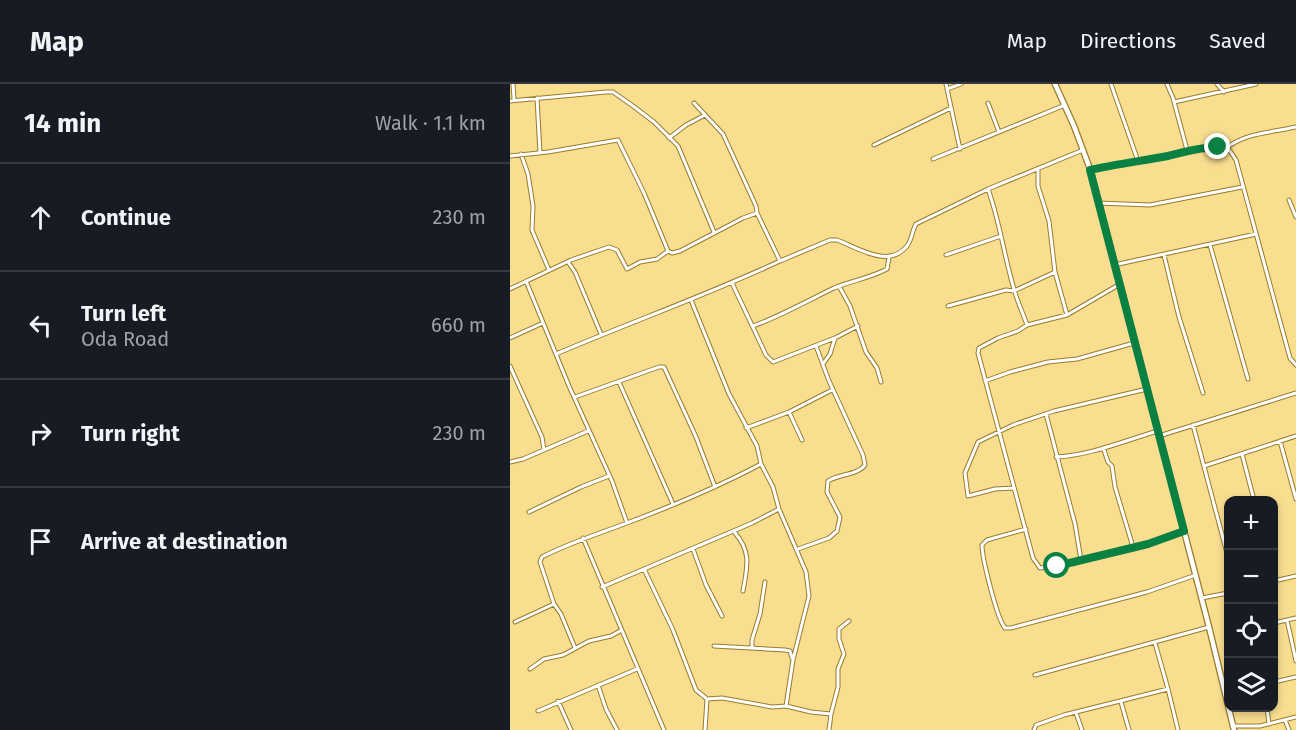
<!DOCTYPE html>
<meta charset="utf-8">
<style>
:root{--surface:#171b24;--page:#20242c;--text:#f1f3f6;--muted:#9ea1a6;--line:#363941}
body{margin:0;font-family:"Fira Sans",sans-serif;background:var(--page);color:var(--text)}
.controls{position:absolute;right:18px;bottom:18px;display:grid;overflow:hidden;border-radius:12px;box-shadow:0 3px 9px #0003}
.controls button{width:54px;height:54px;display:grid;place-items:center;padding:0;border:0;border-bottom:2px solid var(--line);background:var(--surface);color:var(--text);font:30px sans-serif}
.stop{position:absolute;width:18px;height:18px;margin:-14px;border:4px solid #0b8043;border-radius:50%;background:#fff}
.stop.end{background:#0b8043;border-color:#fff;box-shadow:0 2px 6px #0008}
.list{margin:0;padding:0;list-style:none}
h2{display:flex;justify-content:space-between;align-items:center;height:78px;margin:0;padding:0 24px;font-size:26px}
h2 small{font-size:20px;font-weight:400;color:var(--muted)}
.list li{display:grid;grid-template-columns:39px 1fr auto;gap:18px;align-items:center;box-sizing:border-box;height:108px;padding:0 24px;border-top:2px solid var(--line)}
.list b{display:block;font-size:22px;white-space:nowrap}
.list p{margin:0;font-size:20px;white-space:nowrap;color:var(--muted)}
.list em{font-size:20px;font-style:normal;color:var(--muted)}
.icon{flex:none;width:33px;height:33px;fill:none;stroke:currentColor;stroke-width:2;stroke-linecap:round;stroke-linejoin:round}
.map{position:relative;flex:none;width:786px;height:646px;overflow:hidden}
header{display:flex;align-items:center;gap:36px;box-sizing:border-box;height:84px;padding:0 30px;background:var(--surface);border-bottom:2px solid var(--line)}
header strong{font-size:28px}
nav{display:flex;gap:33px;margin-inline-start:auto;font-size:21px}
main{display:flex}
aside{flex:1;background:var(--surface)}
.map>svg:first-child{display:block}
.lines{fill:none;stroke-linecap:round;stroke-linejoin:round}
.street-casing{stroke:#967c2c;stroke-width:5}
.secondary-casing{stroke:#967c2c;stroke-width:7}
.street{stroke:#fff;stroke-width:3}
.secondary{stroke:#fff;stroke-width:4.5}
.route{stroke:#0b8043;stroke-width:8}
</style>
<header>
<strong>Map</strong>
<nav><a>Map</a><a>Directions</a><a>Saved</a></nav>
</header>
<main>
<aside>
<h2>14 min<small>Walk · 1.1 km</small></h2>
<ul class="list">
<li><svg class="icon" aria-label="ahead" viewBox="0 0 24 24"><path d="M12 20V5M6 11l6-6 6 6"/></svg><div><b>Continue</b></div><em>230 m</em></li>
<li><svg class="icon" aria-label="left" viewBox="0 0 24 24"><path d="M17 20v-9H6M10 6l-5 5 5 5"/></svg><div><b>Turn left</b><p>Oda Road</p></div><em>660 m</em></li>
<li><svg class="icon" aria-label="right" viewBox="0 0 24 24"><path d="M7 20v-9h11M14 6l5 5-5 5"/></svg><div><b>Turn right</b></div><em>230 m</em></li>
<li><svg class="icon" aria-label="arrive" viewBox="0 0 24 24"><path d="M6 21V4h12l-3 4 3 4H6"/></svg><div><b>Arrive at destination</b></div></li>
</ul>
</aside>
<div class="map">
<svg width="786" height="646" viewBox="0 0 786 646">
<rect width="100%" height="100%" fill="#fade90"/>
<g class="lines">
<g class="street-casing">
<path id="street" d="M3,0L4,15
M436,0L450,65
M601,0L628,77
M657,0L663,14L677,66
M707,0L714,8
M437,5L451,0
M27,14L30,69
M0,17L96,8H103L123,22L144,38L168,62L204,148
M664,18L746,0
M184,19L213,50L246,122L247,129
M478,19L489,48
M159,54L176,41L195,31
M364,61L441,24
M716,64C738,48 760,49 786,43
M11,70L18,90L23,122L22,146L39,186
M0,72L38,68L108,56L134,109L158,167L162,169L170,167L233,134L247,129L270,177L320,156H327C348,164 379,185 397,162C402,156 402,147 406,140L478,105L573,66
M423,75L555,21
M528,85V102L539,137L545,188L557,231
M580,85C600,81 620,78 641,75C662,71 700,55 720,67L726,76L780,274L786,281
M478,105C490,138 494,172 504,205C507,217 513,229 517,241
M779,116L786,133
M588,119L640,121L732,103
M700,161L738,295
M436,171L491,152
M654,171L669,233L693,309
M58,178L65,188L91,250
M604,181L746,150
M16,197L59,302L102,397L117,439
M222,199L256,271L263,278L325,254L348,242
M610,200L557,231L517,241L508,247L488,254L469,264L468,269L523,474L530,484L547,482L638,460L674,447
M329,202L340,222L356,268L367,284L371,298
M0,205L61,176L99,163L107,166L117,185L130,178L147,175L158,167
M181,216L219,310L247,362L251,380L263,403L269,425L296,488L299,512L283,576L276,622
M438,222L496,206L504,207L545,188
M243,242C271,232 297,217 324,204C341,197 360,194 377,185L379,174
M0,254L33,239
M46,270C121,238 197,211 270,177
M313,280L320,270L325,254
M0,282L32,353L34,366
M475,297L500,288L538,278L567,275L624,259
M109,298L163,420
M65,313L149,283H154L186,353L205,403
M279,328L292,356
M536,330L565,440L571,476
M683,341L718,473
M236,344L279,328L322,306
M649,352L786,309
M770,357L786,415
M594,366L598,378L602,382L605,403L623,463
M732,370L744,416
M546,373C582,371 613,357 648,347
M0,378L13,375L78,347
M694,382L786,352
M504,404L485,405L458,412L455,389L468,358L503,341L544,327L637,305
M19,428L71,403L99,392
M516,445L477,456L472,461C472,474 487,535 495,544H501L637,508L686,491
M226,446L225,449C242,468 237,484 233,507
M73,454L154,646
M183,465L196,501L212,532
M288,465L319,454L327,447L330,433L317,408L318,397C329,390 348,391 355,381L353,371L319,297L306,262
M134,485L163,546L186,606L197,615L212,614L262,623L276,622L301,628L321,630L319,646
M764,485L766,495
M764,497L786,492
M92,503L242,439L269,425
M692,514L718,509
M777,536L786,577
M5,538L44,520
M764,539L786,534
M645,559L658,605L668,646
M204,562L275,566L280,567L282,574
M242,563V556L250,530L255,498
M65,564L51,530L44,520L30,478L32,473C59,459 88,450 117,439C162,422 208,403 251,380
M20,585L34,575L53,571L79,557L101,552L110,547
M525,591L699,543
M764,598L786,593
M88,601L96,625L107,646
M48,617L61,646
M611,618L619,646
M757,624L759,640
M28,627L127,585
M566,629L572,646
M321,630L328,603V585L334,570L329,555V545L339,537
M775,636L779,646
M722,642H750L786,633
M195,646L197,615
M524,646L526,641L554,631L658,605"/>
</g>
<g class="secondary-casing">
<path id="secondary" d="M545,0L564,42L580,85L699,543L724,646"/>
</g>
<use href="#street" class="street"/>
<use href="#secondary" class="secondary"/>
</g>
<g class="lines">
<path class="route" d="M547,482L638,460L674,447L580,86C606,80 632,77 658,72C675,68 690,63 708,63"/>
</g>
</svg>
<div class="controls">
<button>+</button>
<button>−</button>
<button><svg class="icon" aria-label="locate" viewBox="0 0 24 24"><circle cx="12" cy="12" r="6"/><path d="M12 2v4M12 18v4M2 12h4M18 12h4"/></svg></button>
<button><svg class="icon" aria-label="layers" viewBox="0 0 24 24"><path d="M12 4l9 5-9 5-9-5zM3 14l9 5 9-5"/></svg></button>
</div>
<div class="stop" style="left:547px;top:482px"></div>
<div class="stop end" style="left:708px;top:63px"></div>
</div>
</main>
